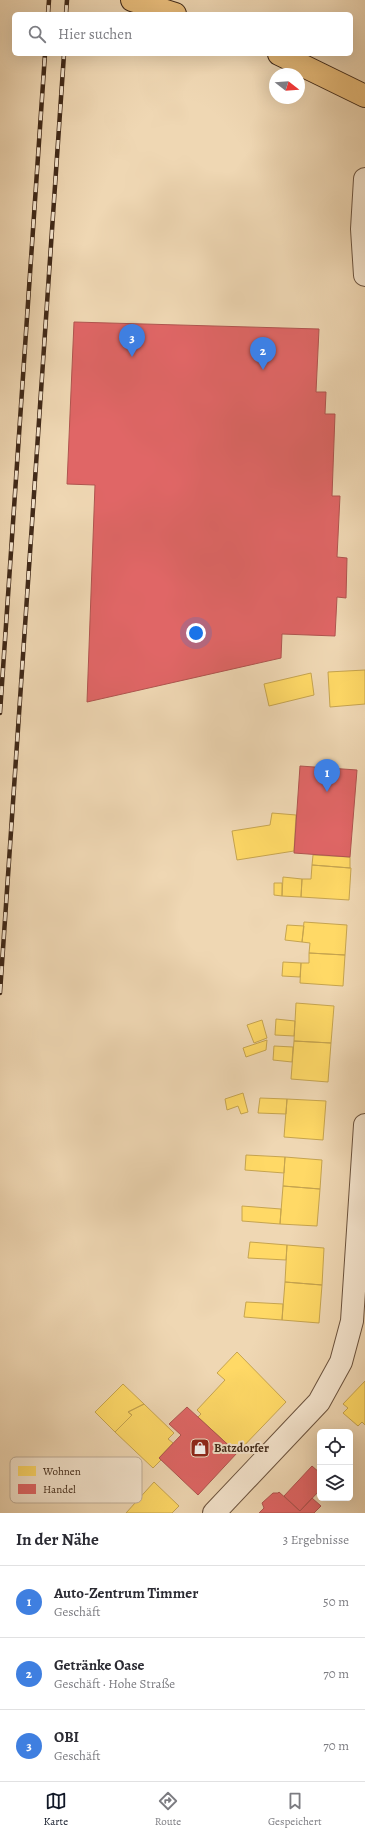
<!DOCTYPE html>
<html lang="de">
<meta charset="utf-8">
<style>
:root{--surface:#fff;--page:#f7f7f7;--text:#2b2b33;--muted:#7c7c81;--line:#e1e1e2;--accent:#111827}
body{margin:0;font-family:Alegreya,serif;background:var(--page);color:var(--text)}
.controls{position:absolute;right:12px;bottom:12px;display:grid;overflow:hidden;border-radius:6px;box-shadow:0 4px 16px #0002}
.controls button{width:36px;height:36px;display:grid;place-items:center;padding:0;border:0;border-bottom:1px solid var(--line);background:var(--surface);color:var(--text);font:20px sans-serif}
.compass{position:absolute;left:269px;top:68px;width:36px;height:36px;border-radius:50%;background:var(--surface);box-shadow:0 4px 16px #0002;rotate:107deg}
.you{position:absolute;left:196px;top:633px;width:14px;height:14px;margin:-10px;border:3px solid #fff;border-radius:50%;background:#1a73e8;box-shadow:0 0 0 6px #1a73e833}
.badge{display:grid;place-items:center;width:26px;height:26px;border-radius:50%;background:var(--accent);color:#fff;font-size:13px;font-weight:700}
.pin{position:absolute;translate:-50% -33px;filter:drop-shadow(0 1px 2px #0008)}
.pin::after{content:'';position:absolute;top:21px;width:14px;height:12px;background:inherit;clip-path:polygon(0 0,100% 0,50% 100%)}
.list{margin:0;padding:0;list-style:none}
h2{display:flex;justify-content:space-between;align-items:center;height:52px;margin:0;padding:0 16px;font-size:17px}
h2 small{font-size:13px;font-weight:400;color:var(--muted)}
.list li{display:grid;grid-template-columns:26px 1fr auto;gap:12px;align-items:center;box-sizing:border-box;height:72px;padding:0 16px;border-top:1px solid var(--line)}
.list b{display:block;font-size:15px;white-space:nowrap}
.list p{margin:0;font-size:13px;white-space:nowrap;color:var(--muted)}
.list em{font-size:13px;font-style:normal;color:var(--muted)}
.icon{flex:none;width:22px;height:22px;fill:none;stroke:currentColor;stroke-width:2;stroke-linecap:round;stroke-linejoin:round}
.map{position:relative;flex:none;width:365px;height:1513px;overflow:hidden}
.search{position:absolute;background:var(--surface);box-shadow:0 4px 16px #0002;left:12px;right:12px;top:12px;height:44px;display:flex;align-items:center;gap:10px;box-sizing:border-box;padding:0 14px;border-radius:6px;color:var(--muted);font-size:15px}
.sheet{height:268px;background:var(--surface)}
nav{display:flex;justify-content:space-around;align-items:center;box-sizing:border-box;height:56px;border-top:1px solid var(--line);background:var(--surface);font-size:11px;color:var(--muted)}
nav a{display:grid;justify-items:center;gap:2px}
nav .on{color:var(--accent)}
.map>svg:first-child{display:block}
.homes{fill:#ffd966;stroke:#c6a44f}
.shops{fill:#e06666;stroke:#b0544f}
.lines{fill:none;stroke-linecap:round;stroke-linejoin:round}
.minor-casing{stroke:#6c543f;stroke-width:24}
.major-casing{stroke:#402918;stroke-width:24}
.minor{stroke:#f5e5ce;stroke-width:22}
.major{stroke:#e8bc7a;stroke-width:22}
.rail-casing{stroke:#402918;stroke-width:4.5}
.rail{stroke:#f5e5ce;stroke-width:3;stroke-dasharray:9;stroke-linecap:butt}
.labels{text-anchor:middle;stroke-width:4;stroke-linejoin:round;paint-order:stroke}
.poi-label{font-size:12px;font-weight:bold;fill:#402918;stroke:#f5e5ce;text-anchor:start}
.key{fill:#f5e5ce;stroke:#bfad97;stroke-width:1}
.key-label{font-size:11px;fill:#402918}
</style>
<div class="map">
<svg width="365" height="1513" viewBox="0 0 365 1513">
<rect width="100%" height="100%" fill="#efd7b3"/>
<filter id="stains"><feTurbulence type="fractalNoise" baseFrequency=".005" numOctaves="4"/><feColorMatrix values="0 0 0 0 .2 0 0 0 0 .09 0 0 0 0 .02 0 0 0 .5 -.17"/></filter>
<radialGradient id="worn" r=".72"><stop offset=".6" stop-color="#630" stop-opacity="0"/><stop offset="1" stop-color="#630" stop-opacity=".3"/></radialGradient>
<path class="homes" d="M365,670V704L330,707L328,672Z
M311,673L314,695L269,706L264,684Z
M272,813L296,815L294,851L237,860L232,831L270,825Z
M313,855L350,857V868L312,865Z
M312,865L351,868L349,900L301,897L302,879H311Z
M283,877L302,879L301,897L282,896Z
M274,883H282V896L274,895Z
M304,922L347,925L345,955L309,953L310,943L302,942Z
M287,925L304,926L302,942L285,940Z
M309,953L345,955L343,986L300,983L301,963H309Z
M283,962L301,963L300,977L282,976Z
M296,1003L334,1006L331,1043L294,1041Z
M276,1019L295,1021L294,1036L275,1035Z
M262,1020L267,1038L254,1043L247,1025Z
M267,1040L266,1050L246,1057L243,1048Z
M294,1041L331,1043L328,1082L291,1079Z
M274,1046L293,1047L292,1062L273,1060Z
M243,1093L248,1112L241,1114L238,1106L227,1110L225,1099Z
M260,1098L287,1099L286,1114L258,1113Z
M287,1099L326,1101L323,1140L284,1137Z
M246,1155L285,1157L284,1173L245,1170Z
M285,1157L322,1160L320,1189L283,1186Z
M283,1186L320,1189L317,1226L280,1224Z
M242,1206L281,1209L280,1224L242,1221Z
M250,1242L287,1245L286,1260L248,1258Z
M287,1245L324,1248L322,1285L285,1282Z
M285,1282L322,1285L319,1323L282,1320Z
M246,1302L283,1304L282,1320L244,1317Z
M237,1352L286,1402L237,1453L198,1417L201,1414L197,1410L225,1380L217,1373Z
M365,1381V1425L362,1422L358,1426L343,1413L348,1408L343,1404Z
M123,1384L144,1404L128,1412L132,1415L115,1432L95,1412Z
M144,1404L174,1433L168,1439L173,1443L159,1458L161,1460L153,1468L115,1432L132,1415L128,1412Z
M154,1482L179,1506L172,1513H126Z"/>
<path class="shops" d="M74,322L319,329L316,392H326L325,414H335L332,496H340L337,557L347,558L346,598L337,597L335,636L282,634L281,658L87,702L95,485L67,484Z
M300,766L357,770L350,857L294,853Z
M187,1407L237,1453L198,1495L159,1458L181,1435L169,1424Z
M312,1466L320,1473V1490L300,1511L284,1496Z
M279,1492L300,1511L312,1498L321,1506L314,1513H259L264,1508L262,1503L273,1493H278Z"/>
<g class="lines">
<g class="minor-casing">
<path id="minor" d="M365,179L362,229L365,275
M214,1513L319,1402L341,1362L352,1321L365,1125"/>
</g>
<g class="major-casing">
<path id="major" d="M132,0L175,14
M279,54L365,96"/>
</g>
<use href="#minor" class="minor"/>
<use href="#major" class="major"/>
<g class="rail-casing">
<path id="rail" d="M48,14L49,0
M66,14L67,0
M0,713L45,54
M0,993L64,54"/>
</g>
<use href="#rail" class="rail"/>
</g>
<defs>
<g id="shop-square" transform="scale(1)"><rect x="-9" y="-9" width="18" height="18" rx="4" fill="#8f2418" stroke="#f5e5ce"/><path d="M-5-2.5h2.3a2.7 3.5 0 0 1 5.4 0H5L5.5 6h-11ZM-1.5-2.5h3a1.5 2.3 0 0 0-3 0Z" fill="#fff"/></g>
</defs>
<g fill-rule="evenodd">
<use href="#shop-square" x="200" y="1448"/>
</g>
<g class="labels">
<g class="poi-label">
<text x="214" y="1452">Batzdorfer</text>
</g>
</g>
<rect x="10" y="1457" width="132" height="46" rx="6" class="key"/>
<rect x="18" y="1466" width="18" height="10" fill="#ffd966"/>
<rect x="18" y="1484" width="18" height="10" fill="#e06666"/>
<g class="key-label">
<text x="43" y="1475">Wohnen</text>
<text x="43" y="1493">Handel</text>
</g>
<rect width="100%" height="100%" filter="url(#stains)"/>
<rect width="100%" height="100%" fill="url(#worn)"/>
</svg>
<div class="controls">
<button><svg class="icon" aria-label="locate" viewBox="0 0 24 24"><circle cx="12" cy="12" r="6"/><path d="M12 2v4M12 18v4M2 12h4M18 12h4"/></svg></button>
<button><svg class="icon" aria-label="layers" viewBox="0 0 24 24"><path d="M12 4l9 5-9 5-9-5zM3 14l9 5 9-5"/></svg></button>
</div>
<svg class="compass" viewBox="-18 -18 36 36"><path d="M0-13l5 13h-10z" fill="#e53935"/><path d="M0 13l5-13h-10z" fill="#7c7c81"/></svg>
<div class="you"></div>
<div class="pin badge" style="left:327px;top:792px;background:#3f7fe0">1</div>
<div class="pin badge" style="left:263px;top:370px;background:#3f7fe0">2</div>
<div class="pin badge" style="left:132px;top:357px;background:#3f7fe0">3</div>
<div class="search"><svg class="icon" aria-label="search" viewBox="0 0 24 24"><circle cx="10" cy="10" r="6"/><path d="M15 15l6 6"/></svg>Hier suchen</div>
</div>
<section class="sheet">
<h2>In der Nähe<small>3 Ergebnisse</small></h2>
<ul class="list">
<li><span class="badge" style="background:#3f7fe0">1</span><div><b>Auto-Zentrum Timmer</b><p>Geschäft</p></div><em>50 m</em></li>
<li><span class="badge" style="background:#3f7fe0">2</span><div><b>Getränke Oase</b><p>Geschäft · Hohe Straße</p></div><em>70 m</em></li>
<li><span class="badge" style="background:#3f7fe0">3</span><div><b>OBI</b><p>Geschäft</p></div><em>70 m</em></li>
</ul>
</section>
<nav>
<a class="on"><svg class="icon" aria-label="map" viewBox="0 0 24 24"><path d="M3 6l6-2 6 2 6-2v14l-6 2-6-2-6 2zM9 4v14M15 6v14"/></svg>Karte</a>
<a><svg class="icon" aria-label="directions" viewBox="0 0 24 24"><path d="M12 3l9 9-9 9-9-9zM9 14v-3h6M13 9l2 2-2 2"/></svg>Route</a>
<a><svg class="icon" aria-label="saved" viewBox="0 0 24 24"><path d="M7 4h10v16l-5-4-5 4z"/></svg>Gespeichert</a>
</nav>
